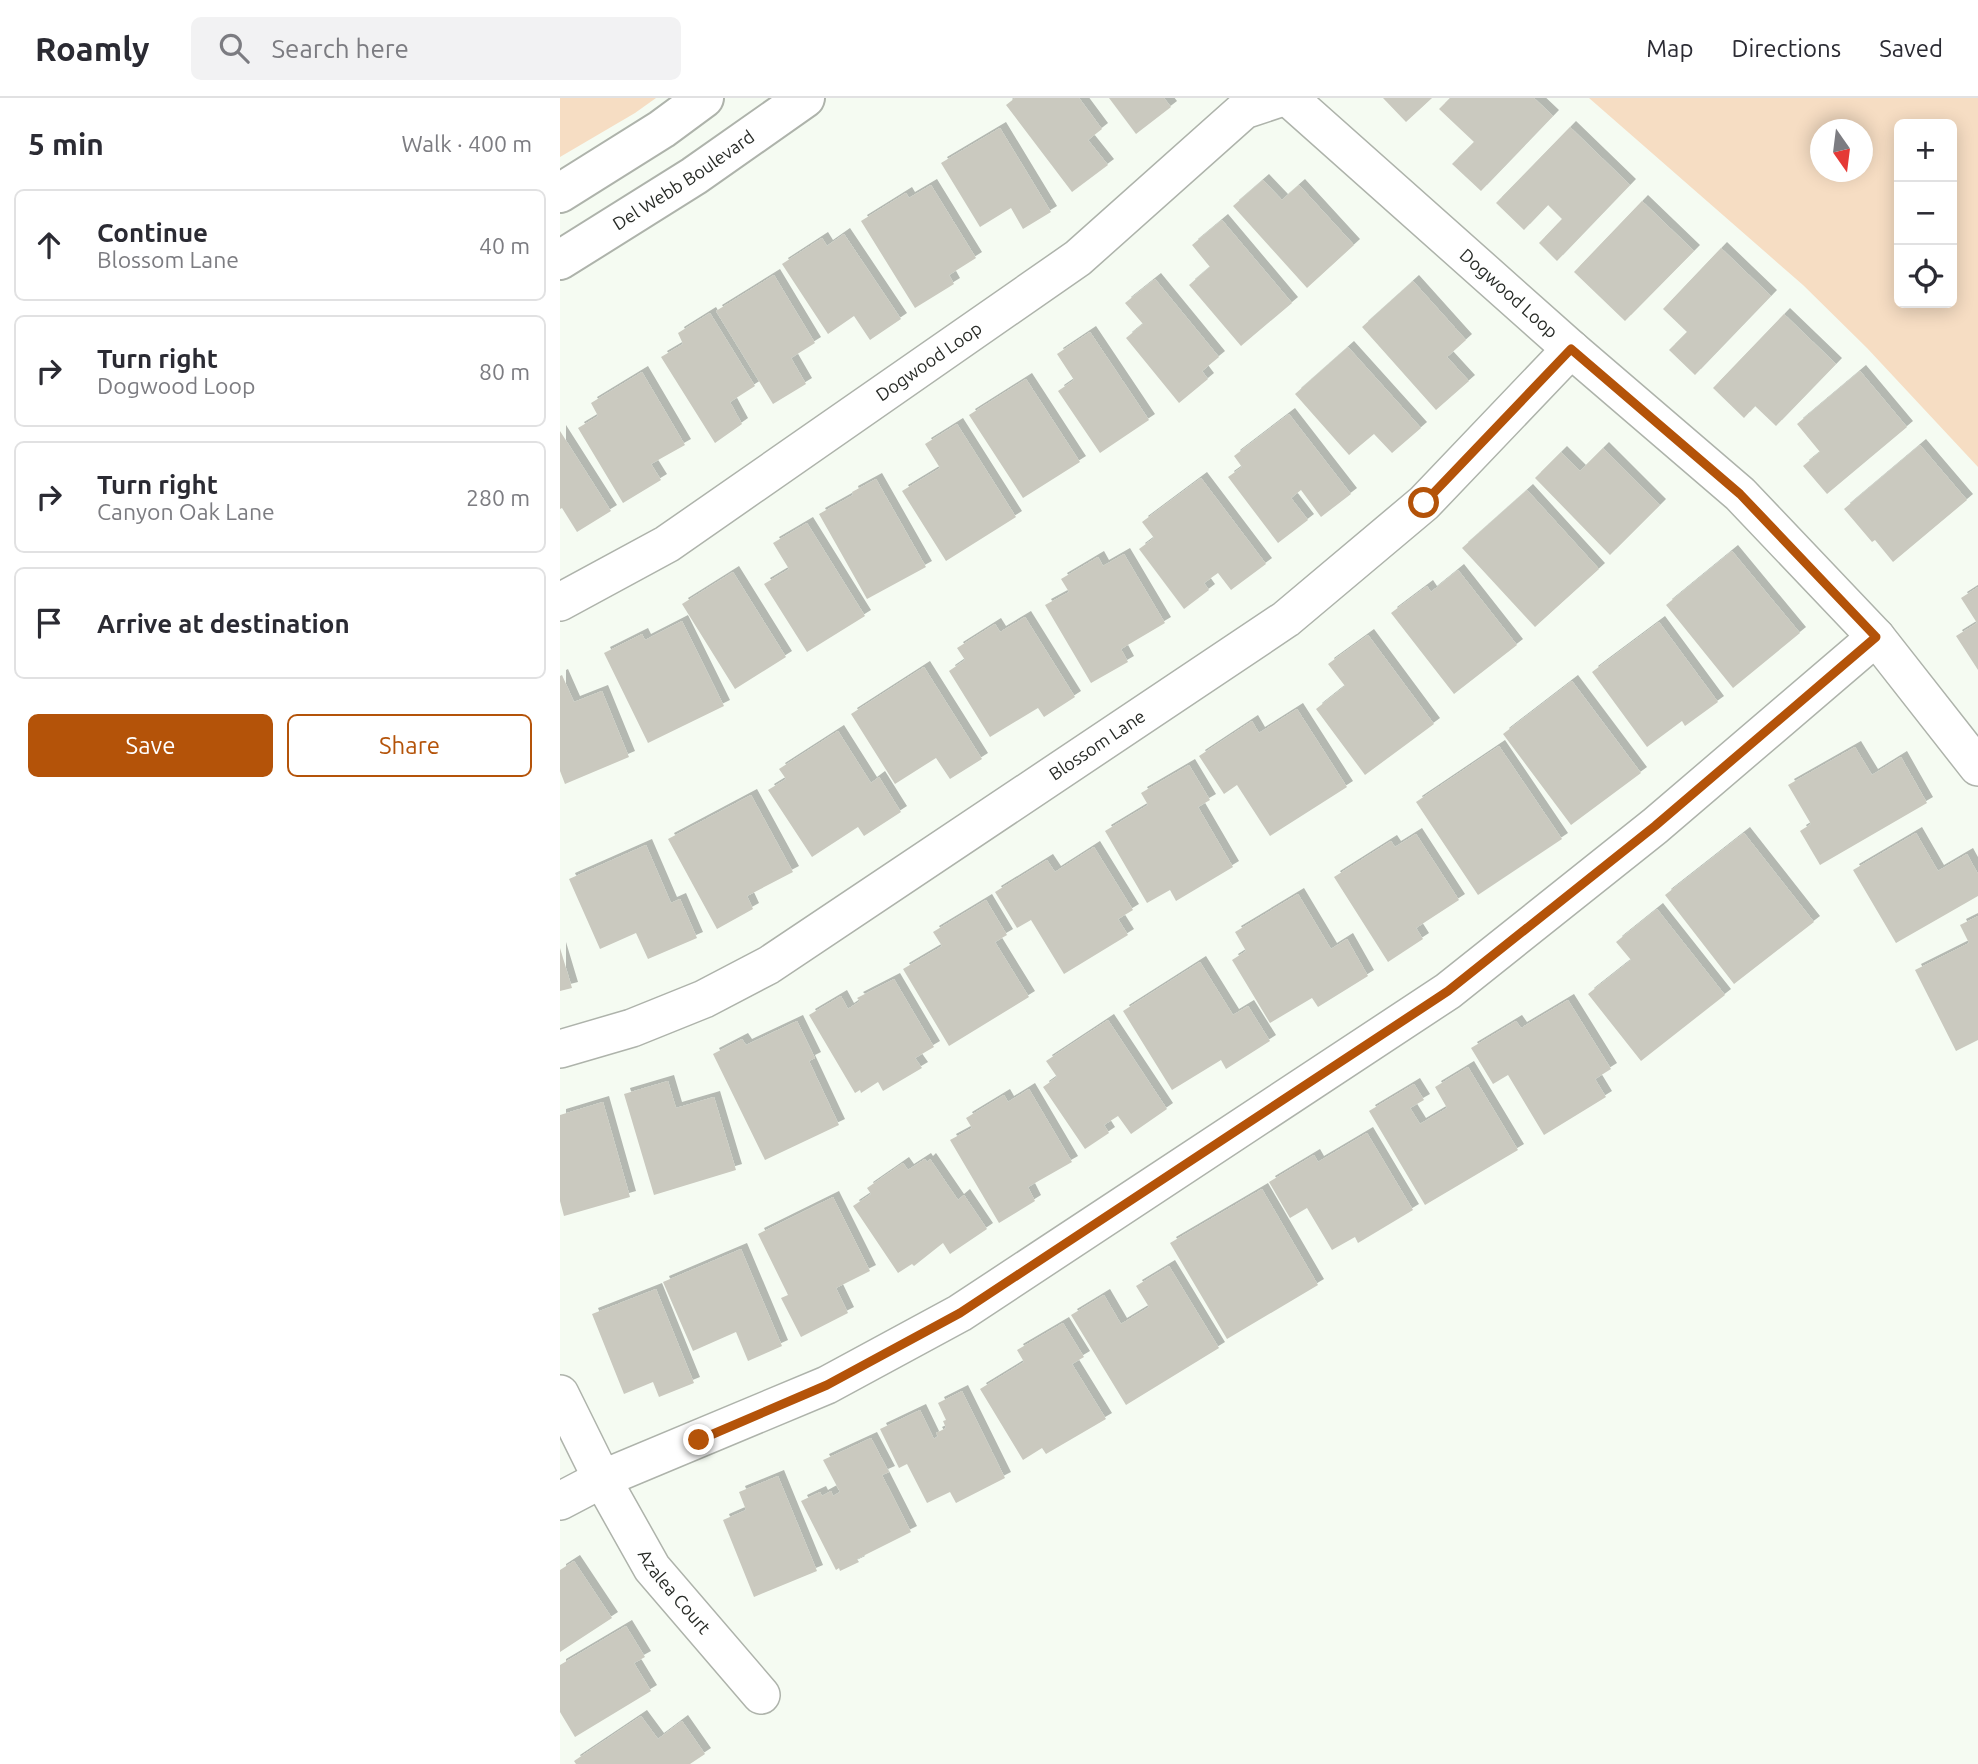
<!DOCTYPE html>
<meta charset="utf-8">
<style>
:root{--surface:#fff;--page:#f2f2f3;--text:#2b2b33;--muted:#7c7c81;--line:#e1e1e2;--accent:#b45309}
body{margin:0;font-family:Ubuntu,sans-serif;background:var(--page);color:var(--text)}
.controls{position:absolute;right:21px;top:21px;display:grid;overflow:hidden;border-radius:10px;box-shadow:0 4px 18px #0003}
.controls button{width:63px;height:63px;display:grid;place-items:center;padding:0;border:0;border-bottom:2px solid var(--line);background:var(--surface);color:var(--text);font:35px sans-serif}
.compass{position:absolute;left:1250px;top:21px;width:63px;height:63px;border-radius:50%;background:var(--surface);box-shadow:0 4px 18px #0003;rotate:166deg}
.stop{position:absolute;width:21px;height:21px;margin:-16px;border:5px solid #b45309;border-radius:50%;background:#fff}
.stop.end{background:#b45309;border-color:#fff;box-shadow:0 2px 7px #0008}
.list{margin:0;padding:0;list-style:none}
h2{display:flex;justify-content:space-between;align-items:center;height:91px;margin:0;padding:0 28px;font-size:30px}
h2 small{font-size:23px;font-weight:400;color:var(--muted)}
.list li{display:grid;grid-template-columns:46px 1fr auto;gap:21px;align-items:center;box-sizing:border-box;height:112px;margin:0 14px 14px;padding:0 14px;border:2px solid var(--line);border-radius:10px}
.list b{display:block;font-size:26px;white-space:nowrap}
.list p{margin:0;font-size:23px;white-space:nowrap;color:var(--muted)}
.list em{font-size:23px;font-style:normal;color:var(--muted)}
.actions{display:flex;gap:14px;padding:21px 28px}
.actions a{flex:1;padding:16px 0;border:2px solid var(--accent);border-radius:10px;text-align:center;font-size:24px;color:var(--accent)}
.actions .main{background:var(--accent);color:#fff}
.icon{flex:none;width:38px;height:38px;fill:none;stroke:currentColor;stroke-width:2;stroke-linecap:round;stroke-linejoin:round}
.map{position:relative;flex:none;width:1418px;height:1666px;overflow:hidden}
header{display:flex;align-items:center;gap:42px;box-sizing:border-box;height:98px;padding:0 35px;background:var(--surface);border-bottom:2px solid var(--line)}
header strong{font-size:33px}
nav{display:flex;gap:38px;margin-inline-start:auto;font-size:24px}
.search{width:490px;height:63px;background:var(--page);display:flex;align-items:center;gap:18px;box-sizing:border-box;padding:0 24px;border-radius:10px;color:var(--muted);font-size:26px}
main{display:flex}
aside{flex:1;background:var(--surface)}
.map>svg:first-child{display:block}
.green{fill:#f6ddc3;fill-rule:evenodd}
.building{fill:#cac9bf;filter:url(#shadow)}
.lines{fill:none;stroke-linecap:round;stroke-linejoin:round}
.minor-casing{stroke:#aeb3ab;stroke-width:40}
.tertiary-casing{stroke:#aeb3ab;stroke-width:42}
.minor{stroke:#fff;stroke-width:37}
.tertiary{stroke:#fff;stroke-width:38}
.route{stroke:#b45309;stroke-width:9}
.labels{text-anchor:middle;stroke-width:5;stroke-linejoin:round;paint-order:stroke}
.street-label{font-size:18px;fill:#282b27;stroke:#f5fbf2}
</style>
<header>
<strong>Roamly</strong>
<div class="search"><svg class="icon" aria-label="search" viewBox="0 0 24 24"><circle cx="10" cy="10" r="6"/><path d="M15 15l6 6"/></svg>Search here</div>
<nav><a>Map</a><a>Directions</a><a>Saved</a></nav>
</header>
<main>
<aside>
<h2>5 min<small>Walk · 400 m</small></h2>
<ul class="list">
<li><svg class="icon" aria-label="ahead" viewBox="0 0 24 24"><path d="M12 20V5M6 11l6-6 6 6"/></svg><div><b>Continue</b><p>Blossom Lane</p></div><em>40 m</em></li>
<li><svg class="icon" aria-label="right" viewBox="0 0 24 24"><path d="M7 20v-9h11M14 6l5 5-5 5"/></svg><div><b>Turn right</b><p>Dogwood Loop</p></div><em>80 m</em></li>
<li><svg class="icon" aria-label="right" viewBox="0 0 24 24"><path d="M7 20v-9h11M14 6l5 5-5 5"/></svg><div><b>Turn right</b><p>Canyon Oak Lane</p></div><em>280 m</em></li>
<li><svg class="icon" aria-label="arrive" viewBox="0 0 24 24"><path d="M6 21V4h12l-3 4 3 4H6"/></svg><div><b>Arrive at destination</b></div></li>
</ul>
<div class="actions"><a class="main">Save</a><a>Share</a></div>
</aside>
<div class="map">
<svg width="1418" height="1666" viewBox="0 0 1418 1666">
<defs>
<filter id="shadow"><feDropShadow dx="6" dy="-6" stdDeviation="0" flood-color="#0004"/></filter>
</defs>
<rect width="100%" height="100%" fill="#f5fbf2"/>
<path class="green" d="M0,0H96L75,15L0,59Z
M1029,0H1418V369L1307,250L1243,187ZM1339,26H1392V205H1339ZM1260,32H1302V74H1260Z"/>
<path class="building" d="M455,0H519L542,31L528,42L548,67L512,94L446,7Z
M549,0H604L611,9L576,36Z
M823,0H872L846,24Z
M890,0H974L993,18L921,93L892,66L914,44L879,11Z
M1010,29L1070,87L997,163L979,145L1002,121L988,107L964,132L936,105Z
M440,30L491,114L463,131L451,110L420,129L381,65Z
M703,82L722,102L739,87L794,147L747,190L673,108Z
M371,87L416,160L389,177L394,186L355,210L301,123L346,95L349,100Z
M1082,103L1134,153L1065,223L1014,174Z
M662,122L732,205L681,248L629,187L650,169L632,147Z
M284,136L341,221L310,242L294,218L268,236L222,166L262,140L267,148Z
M1161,150L1211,198L1135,277L1109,252L1127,234L1103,211Z
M214,177L255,245L231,260L246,286L213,306L156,213Z
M595,181L659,259L642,273L648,281L619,305L566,240L583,226L565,205Z
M853,183L906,242L887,259L909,283L876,312L802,229Z
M150,215L195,288L170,304L182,326L155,345L101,259L123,246L118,235Z
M1224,216L1276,266L1216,328L1195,308L1184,320L1153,290Z
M530,234L589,322L540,355L498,293L514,282L497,256Z
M788,249L861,330L832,355L814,336L789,357L735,296Z
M1300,273L1347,329L1267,396L1243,368L1260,354L1237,326Z
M82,274L125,347L91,366L101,382L63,405L18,330L38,318L31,305Z
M466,281L520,364L463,400L409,317Z
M729,316L791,396L761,419L741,392L731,400L748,422L718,445L668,379L682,369L674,358Z
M397,326L456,419L386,463L342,393L380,370L365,346Z
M0,333L51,413L17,434L2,410L0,411Z
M1360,347L1407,402L1333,464L1315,442L1312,444L1284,411Z
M1043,350L1100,407L1050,457L975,380L1001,354L1020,373Z
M641,380L706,466L671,492L658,475L644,485L649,492L624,511L579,451L594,440L582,424Z
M316,381L366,469L307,501L259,416L293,397L292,394Z
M967,392L1039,471L975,529L902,450Z
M247,425L305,518L247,554L204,486L229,471L213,445Z
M1172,453L1240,535L1173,590L1106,507Z
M564,456L605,525L561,551L568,564L531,585L485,507L509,494L501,481L538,459L543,468Z
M898,472L957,547L894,596L831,515L867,488L871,494Z
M173,474L226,559L175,591L122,506Z
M1418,489V572L1396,538L1417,525L1401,500Z
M465,519L515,599L484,619L478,610L430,639L389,573L405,562L397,550L435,526L440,534Z
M122,523L164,608L88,645L44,555L82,536L85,542Z
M1099,524L1158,604L1125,628L1122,623L1087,649L1032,574Z
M808,537L874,626L805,677L756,611L785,588L768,566Z
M364,569L422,661L390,681L376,660L335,686L291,616Z
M2,577L14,604L42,593L69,659L5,686L0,673V578Z
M1012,583L1081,675L1011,727L943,636Z
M737,611L787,689L710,738L677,687L664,696L639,658L692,623L699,635Z
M278,633L311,685L319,679L341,714L304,738L298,729L252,759L208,692L226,681L219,671Z
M939,648L1002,741L918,797L856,704Z
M1295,649L1312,677L1341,659L1367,705L1260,767L1240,733L1251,726L1228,687Z
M629,667L650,702L638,709L673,769L616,803L610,792L587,805L545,733L588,707L581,695Z
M191,697L233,774L187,798L193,811L157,831L108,741Z
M1184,735L1254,824L1174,886L1105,797Z
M1356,735L1378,773L1407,756L1418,776V798L1336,845L1293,772Z
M856,736L899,802L856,830L863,841L828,864L774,779L831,743L835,749Z
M86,747L111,805L120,801L137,840L88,861L76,835L40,851L9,781Z
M534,749L573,812L558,821L568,837L504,876L471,822L457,830L435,794L487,762L495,774Z
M738,796L771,851L787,841L808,878L758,909L752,900L710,925L672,862L686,853L675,834Z
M426,802L447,837L435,844L469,899L389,948L343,871L382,848L373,834Z
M1097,811L1165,897L1081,963L1028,896L1071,862L1056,844Z
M1418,818V942L1396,953L1355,872L1409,845L1400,827Z
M0,850L12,890L0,893Z
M640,864L673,917L688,908L710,943L666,971L661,962L612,992L563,913Z
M334,881L374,949L355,960L362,970L323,993L318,984L301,995L300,992L295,995L249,917L281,898L288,911L300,903L297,900Z
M1008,902L1051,971L1035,981L1046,999L984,1037L948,977L933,986L911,950L956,923L961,930Z
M548,922L607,1011L571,1036L558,1018L544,1027L549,1035L525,1051L483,989L497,979L486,963Z
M237,923L255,960L249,963L279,1027L205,1062L153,956L182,941L186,947Z
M908,969L958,1052L865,1107L809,1013L854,986L864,1002L850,1010L860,1026L887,1010L875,989Z
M108,983L116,1010L154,999L176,1072L94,1097L64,996Z
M469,991L512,1064L468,1089L475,1103L439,1125L390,1042L412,1030L406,1020L444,997L448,1004Z
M43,1004L70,1099L4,1118L0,1103V1017Z
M807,1035L853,1112L798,1145L795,1139L772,1152L747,1110L730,1120L709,1084L754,1057L758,1064Z
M365,1061L367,1064L370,1061L398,1102L404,1097L427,1131L390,1156L383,1145L354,1168L352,1166L338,1175L293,1108L311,1096L307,1090L343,1065L348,1072Z
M702,1091L758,1187L667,1241L610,1145Z
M273,1099L310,1173L276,1190L288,1215L241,1239L221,1200L228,1197L198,1136Z
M181,1151L222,1248L188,1263L176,1234L133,1253L103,1184Z
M609,1168L659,1250L566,1307L511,1217L544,1197L561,1226L589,1209L576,1188Z
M96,1191L134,1285L99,1299L93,1284L64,1296L32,1216Z
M503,1225L524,1259L512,1266L546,1321L486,1356L482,1350L463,1362L420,1291L464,1264L457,1252Z
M402,1293L445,1380L396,1405L390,1394L367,1405L347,1366L339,1370L320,1331L360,1312L374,1341L378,1338L376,1335L386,1330L383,1323L386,1322L378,1305Z
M311,1340L329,1374L322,1377L351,1434L297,1461L299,1464L280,1473L279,1470L276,1472L241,1403L260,1394L262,1398L271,1393L273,1398L280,1394L263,1362Z
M218,1378L257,1473L194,1499L163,1422L186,1412L179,1394Z
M14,1463L52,1520L0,1554V1472Z
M66,1528L85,1559L74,1565L91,1593L15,1639L0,1614V1567Z
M81,1618L98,1641L122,1623L145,1656L130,1666H16L14,1663Z"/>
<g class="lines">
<g class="minor-casing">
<g id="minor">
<path id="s1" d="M729,0L1011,251L1180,396L1316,539L1418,669"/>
<path id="s2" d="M0,504L107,446L518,160L684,12L720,0"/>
<path id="s3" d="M0,951L72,930L144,901L209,867L726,521L864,405L1011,251"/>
<path id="s4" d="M0,1296L42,1381L92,1470L201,1597"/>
<path d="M0,1403L42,1381L267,1287L400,1215L888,893L1095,728L1316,539"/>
</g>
</g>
<g class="tertiary-casing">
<g id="tertiary">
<path d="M0,95L102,31L144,0"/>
<path id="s5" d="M0,162L134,78L245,0"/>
</g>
</g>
<use href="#minor" class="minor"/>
<use href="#tertiary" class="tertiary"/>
</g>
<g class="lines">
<path class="route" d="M139,1342L267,1287L400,1215L888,893L1095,728L1316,539L1180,396L1011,251L864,405"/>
</g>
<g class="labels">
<g class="street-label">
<text dy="6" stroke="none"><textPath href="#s5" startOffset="147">Del Webb Boulevard</textPath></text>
<text dy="6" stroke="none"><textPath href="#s1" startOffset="294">Dogwood Loop</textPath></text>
<text dy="6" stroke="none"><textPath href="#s2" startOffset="441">Dogwood Loop</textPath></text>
<text dy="6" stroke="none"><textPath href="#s3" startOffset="621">Blossom Lane</textPath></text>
<text dy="6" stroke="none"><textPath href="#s4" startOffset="229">Azalea Court</textPath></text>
</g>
</g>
</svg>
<div class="controls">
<button>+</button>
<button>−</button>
<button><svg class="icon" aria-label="locate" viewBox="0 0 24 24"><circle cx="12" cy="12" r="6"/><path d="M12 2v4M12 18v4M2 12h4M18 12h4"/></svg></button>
</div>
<svg class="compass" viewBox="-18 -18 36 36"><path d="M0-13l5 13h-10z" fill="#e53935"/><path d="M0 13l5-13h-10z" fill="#7c7c81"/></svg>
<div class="stop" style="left:864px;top:405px"></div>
<div class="stop end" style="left:139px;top:1342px"></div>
</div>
</main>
